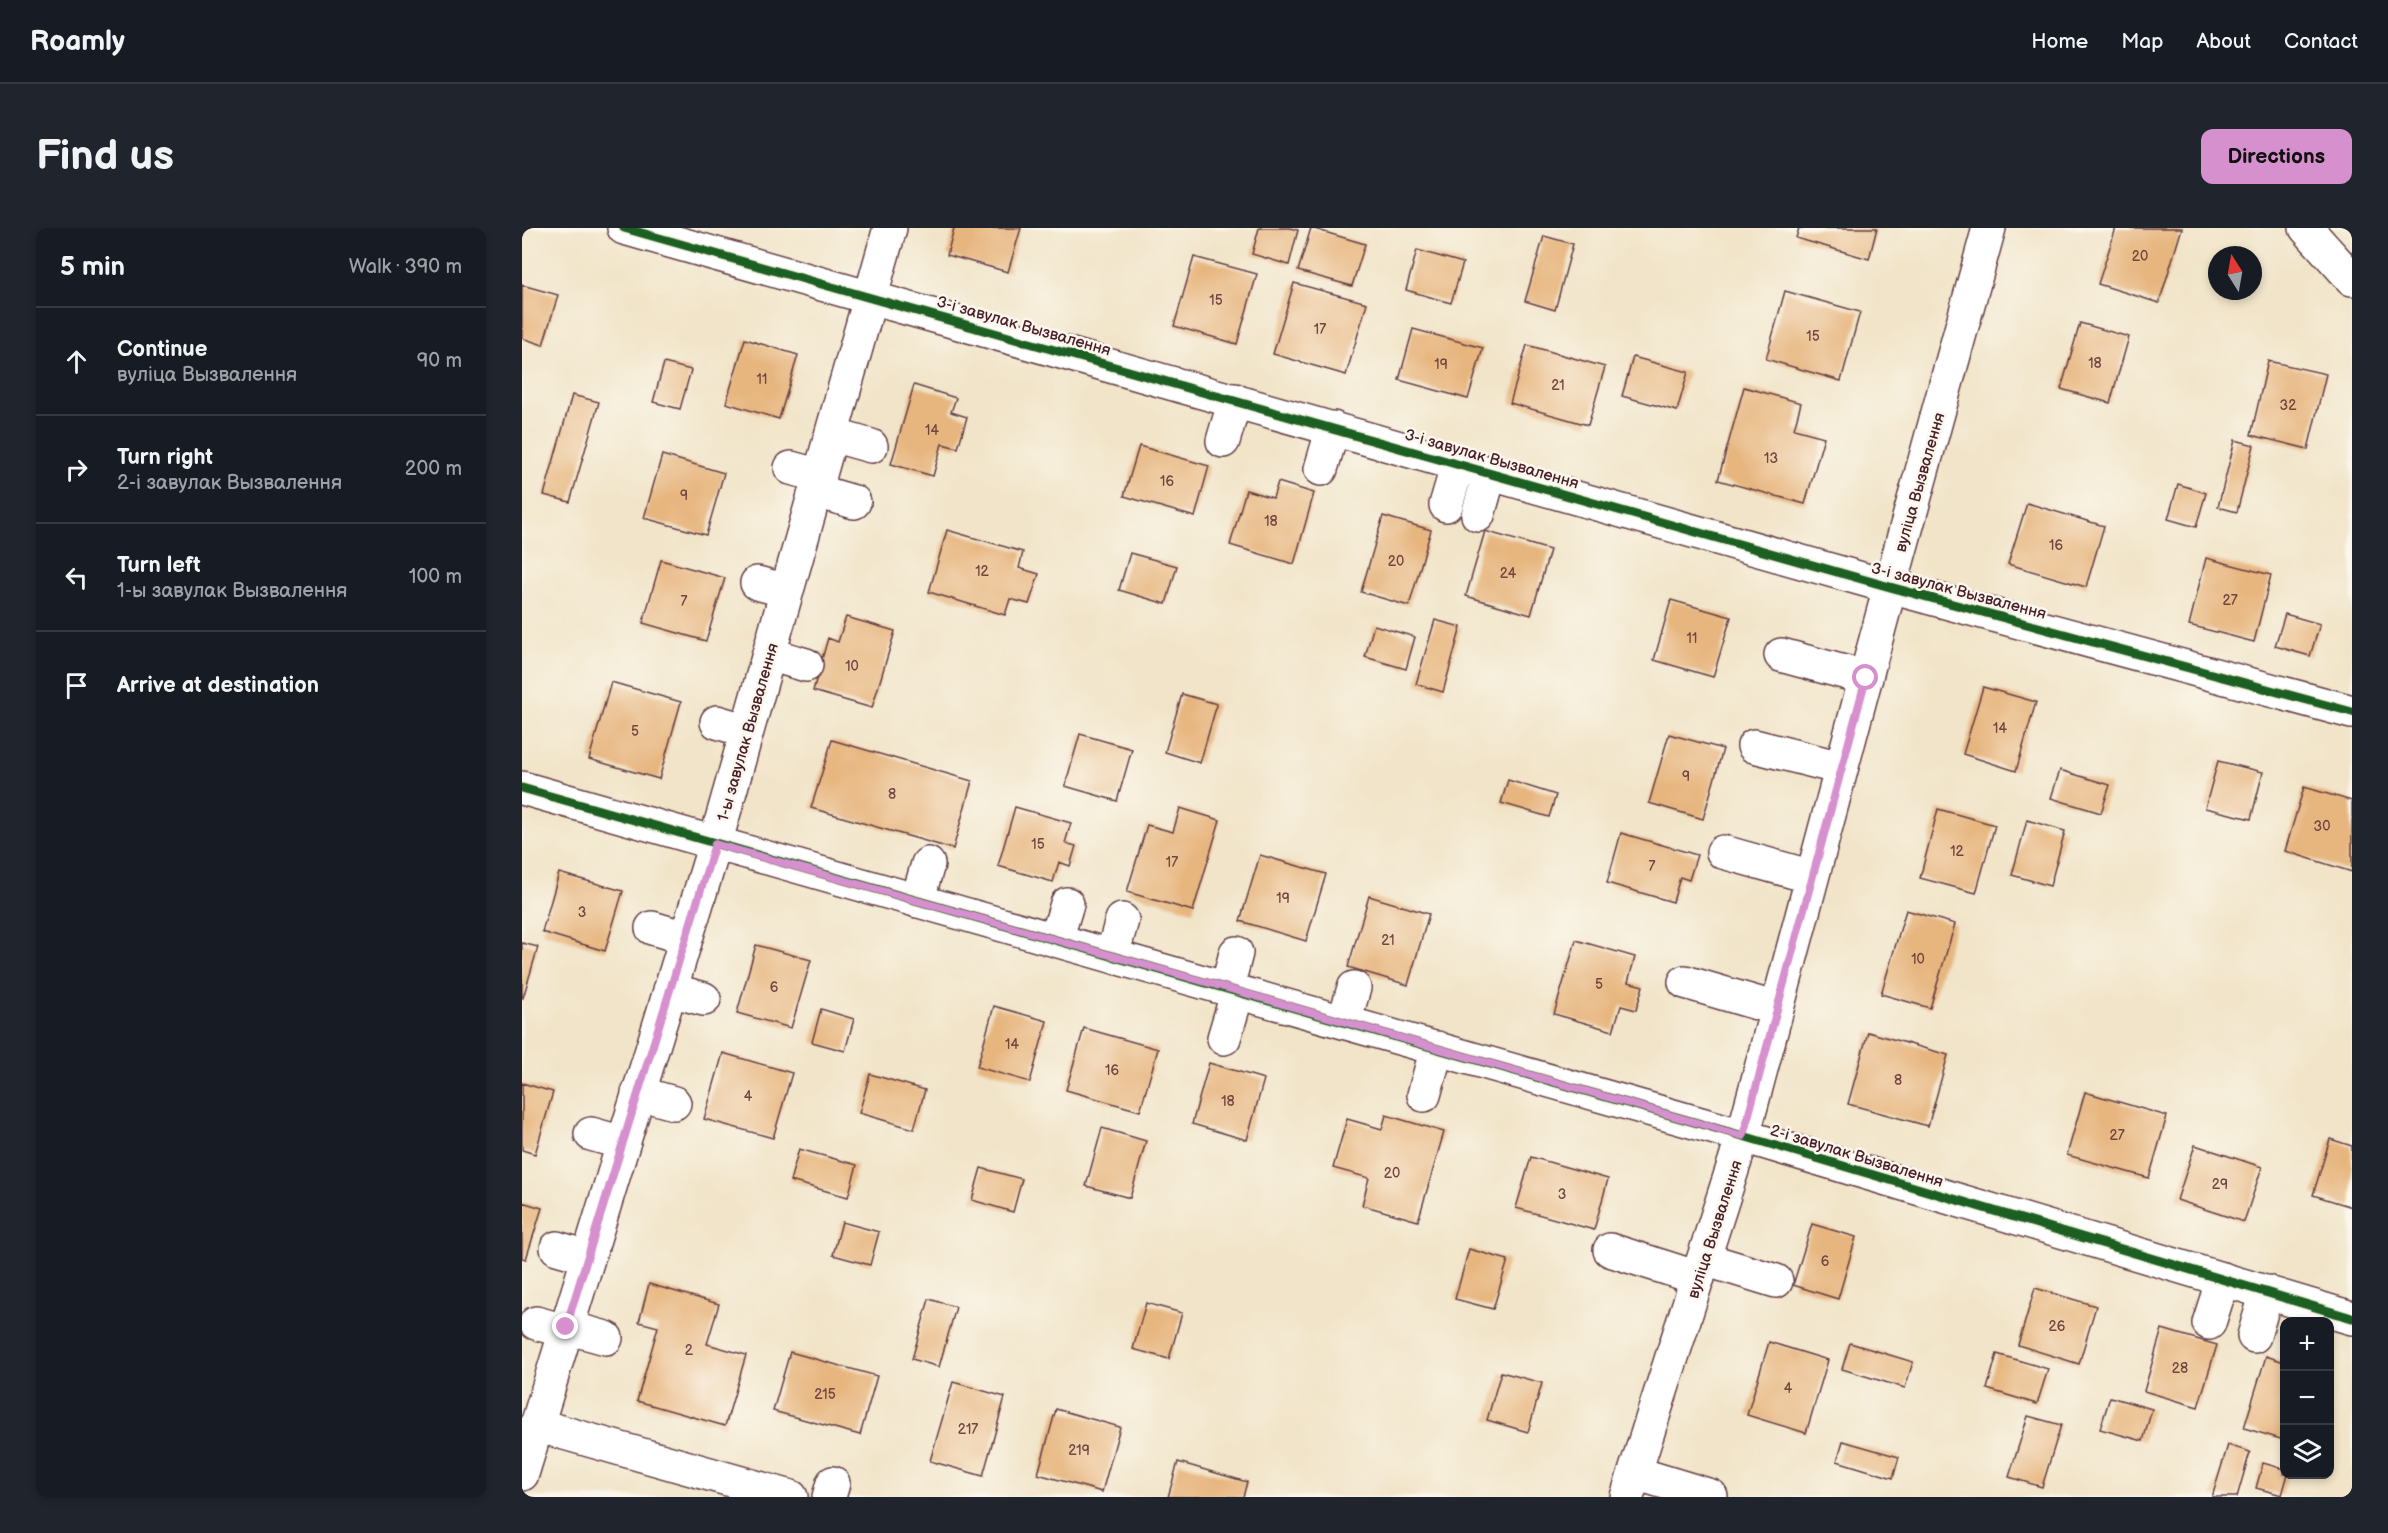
<!DOCTYPE html>
<meta charset="utf-8">
<style>
:root{--surface:#171b24;--page:#20242c;--text:#f1f3f6;--muted:#9ea1a6;--line:#363941;--accent:#d690ce}
body{margin:0;font-family:"Balsamiq Sans",sans-serif;background:var(--page);color:var(--text)}
.controls{position:absolute;right:18px;bottom:18px;display:grid;overflow:hidden;border-radius:12px;box-shadow:0 3px 9px #0003}
.controls button{width:54px;height:54px;display:grid;place-items:center;padding:0;border:0;border-bottom:2px solid var(--line);background:var(--surface);color:var(--text);font:30px sans-serif}
.compass{position:absolute;left:1686px;top:18px;width:54px;height:54px;border-radius:50%;background:var(--surface);box-shadow:0 3px 9px #0003;rotate:349deg}
.stop{position:absolute;width:18px;height:18px;margin:-14px;border:4px solid #d690ce;border-radius:50%;background:#fff}
.stop.end{background:#d690ce;border-color:#fff;box-shadow:0 2px 6px #0008}
.list{margin:0;padding:0;list-style:none}
h2{display:flex;justify-content:space-between;align-items:center;height:78px;margin:0;padding:0 24px;font-size:26px}
h2 small{font-size:20px;font-weight:400;color:var(--muted)}
.list li{display:grid;grid-template-columns:39px 1fr auto;gap:18px;align-items:center;box-sizing:border-box;height:108px;padding:0 24px;border-top:2px solid var(--line)}
.list b{display:block;font-size:22px;white-space:nowrap}
.list p{margin:0;font-size:20px;white-space:nowrap;color:var(--muted)}
.list em{font-size:20px;font-style:normal;color:var(--muted)}
.icon{flex:none;width:33px;height:33px;fill:none;stroke:currentColor;stroke-width:2;stroke-linecap:round;stroke-linejoin:round}
.map{position:relative;flex:none;width:1830px;height:1269px;overflow:hidden;border-radius:12px}
header{display:flex;align-items:center;gap:36px;box-sizing:border-box;height:84px;padding:0 30px;background:var(--surface);border-bottom:2px solid var(--line)}
header strong{font-size:28px}
nav{display:flex;gap:33px;margin-inline-start:auto;font-size:21px}
.intro{display:flex;align-items:center;justify-content:space-between;box-sizing:border-box;height:144px;padding:0 36px}
h1{margin:0;font-size:42px}
.button{padding:15px 27px;border-radius:12px;background:var(--accent);color:#111;font-size:21px;font-weight:700}
main{display:flex;gap:36px;padding:0 36px}
aside{flex:1;background:var(--surface);border-radius:12px;box-shadow:0 3px 9px #0003}
.map>svg:first-child{display:block}
.building{fill:#e7b67f}
.lines{fill:none;stroke-linecap:round;stroke-linejoin:round}
.minor-casing{stroke:#633d43;stroke-width:36}
.minor{stroke:#fff;stroke-width:33}
.cycleway-casing{stroke:#fbf7ec;stroke-width:13}
.cycleway{stroke:#1b5e20;stroke-width:9}
.route{stroke:#d690ce;stroke-width:8}
.labels{text-anchor:middle;stroke-width:5;stroke-linejoin:round;paint-order:stroke}
.number-label{font-size:14px;fill:#714540}
.street-label{font-size:16px;fill:#4a1f2b;stroke:#fbf7ec}
</style>
<header>
<strong>Roamly</strong>
<nav><a>Home</a><a>Map</a><a>About</a><a>Contact</a></nav>
</header>
<div class="intro"><h1>Find us</h1><a class="button">Directions</a></div>
<main>
<aside>
<h2>5 min<small>Walk · 390 m</small></h2>
<ul class="list">
<li><svg class="icon" aria-label="ahead" viewBox="0 0 24 24"><path d="M12 20V5M6 11l6-6 6 6"/></svg><div><b>Continue</b><p>вуліца Вызвалення</p></div><em>90 m</em></li>
<li><svg class="icon" aria-label="right" viewBox="0 0 24 24"><path d="M7 20v-9h11M14 6l5 5-5 5"/></svg><div><b>Turn right</b><p>2-і завулак Вызвалення</p></div><em>200 m</em></li>
<li><svg class="icon" aria-label="left" viewBox="0 0 24 24"><path d="M17 20v-9H6M10 6l-5 5 5 5"/></svg><div><b>Turn left</b><p>1-ы завулак Вызвалення</p></div><em>100 m</em></li>
<li><svg class="icon" aria-label="arrive" viewBox="0 0 24 24"><path d="M6 21V4h12l-3 4 3 4H6"/></svg><div><b>Arrive at destination</b></div></li>
</ul>
</aside>
<div class="map">
<svg width="1830" height="1269" viewBox="0 0 1830 1269">
<rect width="100%" height="100%" fill="#fbf7ec"/>
<filter id="ink" filterUnits="userSpaceOnUse"><feTurbulence type="fractalNoise" baseFrequency=".0167" numOctaves="2"/><feDisplacementMap in="SourceGraphic" scale="12" xChannelSelector="R" yChannelSelector="G"/><feConvolveMatrix kernelMatrix="1 2 1 2 8 2 1 2 1" color-interpolation-filters="sRGB"/></filter>
<filter id="wash" filterUnits="userSpaceOnUse"><feTurbulence type="fractalNoise" baseFrequency=".008" numOctaves="4" result="noise"/><feDisplacementMap in="SourceGraphic" scale="24" xChannelSelector="R" yChannelSelector="G"/><feGaussianBlur stdDeviation="1.35" result="paint"/><feColorMatrix in="noise" values="0 0 0 0 0 0 0 0 0 0 0 0 0 0 0 0 0 1.4 0 .05"/><feComposite in="paint" operator="in"/></filter>
<g filter="url(#wash)">
<rect width="100%" height="100%" fill="#f1e4c8"/>
<g id="blocks">
<path class="building" d="M432,0H499L486,44L425,27Z
M737,0H768L776,2L767,37L730,26Z
M789,0L843,16L830,58L776,43Z
M1277,0H1355L1347,31L1274,10Z
M1594,0H1660L1637,75L1576,56Z
M1022,8L1051,16L1033,82L1003,73Z
M895,22L941,35L929,75L884,62Z
M672,29L735,46L715,116L652,98Z
M772,55L845,75L824,147L751,126Z
M0,57L36,67L21,117L0,110Z
M1263,63L1338,84L1319,153L1244,131Z
M1558,95L1607,109L1588,175L1539,161Z
M891,101L961,120L946,171L877,152Z
M223,111L276,127L257,191L204,175Z
M1005,117L1083,139L1066,197L988,175Z
M1111,129L1166,144L1155,183L1100,168Z
M1746,133L1804,146L1786,221L1729,207Z
M142,135L169,142L158,181L131,174Z
M392,157L434,170L429,184L445,189L436,220L420,216L411,248L369,236Z
M1222,159L1279,175L1272,201L1302,209L1283,276L1196,252Z
M50,167L77,174L48,274L22,267Z
M1713,212L1732,217L1715,284L1696,279Z
M617,218L687,238L673,289L602,268Z
M140,227L202,245L184,307L122,290Z
M756,254L792,265L772,336L708,317L724,262L751,270Z
M1656,256L1684,265L1674,299L1646,291Z
M1505,275L1582,298L1564,359L1486,336Z
M861,288L909,302L887,378L839,364Z
M425,302L501,324L497,340L517,346L507,376L488,371L483,387L407,364Z
M963,303L1028,322L1009,387L944,368Z
M608,325L655,338L644,376L597,362Z
M1684,330L1749,347L1732,414L1667,397Z
M139,332L203,350L184,413L121,395Z
M1149,372L1209,389L1191,449L1132,432Z
M1763,386L1798,396L1788,428L1753,418Z
M324,389L373,403L350,480L291,463L306,410L316,414Z
M913,392L939,399L921,464L894,456Z
M852,397L893,409L884,441L843,429Z
M89,454L159,474L137,551L67,531Z
M1461,459L1514,474L1494,543L1441,526Z
M660,466L695,476L678,535L643,524Z
M558,506L610,521L595,573L543,558Z
M1147,506L1201,521L1181,591L1127,575Z
M310,512L450,553L431,621L289,580Z
M1696,533L1741,544L1729,591L1683,580Z
M1538,542L1588,557L1579,585L1529,570Z
M986,552L1034,567L1027,589L979,575Z
M1782,559L1830,573V644L1763,623Z
M493,579L549,595L543,615L554,618L548,638L537,634L531,654L476,638Z
M658,580L698,592L671,683L605,664L625,597L651,604Z
M1416,581L1473,597L1454,665L1398,650Z
M1505,592L1543,603L1528,658L1490,647Z
M1099,605L1175,627L1167,652L1158,649L1151,674L1085,655Z
M738,627L804,646L784,713L718,693Z
M37,645L101,663L83,723L20,704Z
M847,668L907,686L886,757L826,739Z
M1384,682L1433,696L1408,780L1359,766Z
M1054,712L1113,729L1106,754L1121,758L1114,782L1099,778L1091,803L1032,786Z
M0,715L16,719L1,770H0Z
M234,717L289,732L269,800L215,785Z
M472,778L525,793L508,854L455,839Z
M299,781L332,791L323,823L290,814Z
M562,800L636,821L618,883L544,862Z
M1346,804L1426,827L1406,898L1326,876Z
M201,825L270,845L251,910L182,891Z
M687,835L742,851L725,912L670,896Z
M348,846L403,862L392,901L337,885Z
M0,855L31,864L13,926L0,922Z
M1563,864L1645,888L1627,950L1545,927Z
M864,887L922,904L896,993L840,977L847,950L811,940L825,891L860,901Z
M580,900L624,913L608,970L564,958Z
M1808,911L1830,918V979L1791,967Z
M1673,917L1740,939L1722,994L1655,972Z
M277,921L335,937L326,969L268,953Z
M1009,929L1086,951L1072,1002L994,980Z
M459,940L500,951L491,984L450,972Z
M0,974L20,980L4,1031L0,1030Z
M320,994L357,1004L348,1037L311,1027Z
M1290,996L1334,1009L1316,1071L1271,1057Z
M947,1021L986,1032L971,1081L933,1071Z
M127,1056L197,1076L185,1116L224,1127L203,1198L115,1173L136,1099L117,1094Z
M1513,1060L1574,1078L1557,1136L1496,1117Z
M407,1071L434,1079L417,1139L390,1131Z
M624,1075L660,1085L647,1131L611,1121Z
M1640,1101L1695,1117L1676,1179L1622,1163Z
M1247,1114L1306,1132L1284,1205L1225,1187Z
M1328,1115L1391,1134L1383,1160L1320,1141Z
M268,1124L355,1148L338,1207L251,1183Z
M1475,1126L1526,1141L1515,1176L1465,1161Z
M1744,1128L1762,1134V1212L1722,1200Z
M979,1144L1020,1155L1006,1204L965,1192Z
M431,1154L483,1169L461,1248L408,1233Z
M1588,1169L1630,1181L1621,1213L1578,1201Z
M534,1181L598,1199L580,1264L516,1246Z
M1506,1188L1539,1197L1520,1259L1487,1249Z
M1321,1213L1377,1229L1371,1250L1315,1233Z
M1706,1217L1728,1224L1715,1269H1690Z
M656,1234L725,1254L721,1269H646Z
M1741,1235L1762,1241V1246H1766L1760,1267L1734,1260Z"/>
</g>
</g>
<g filter="url(#ink)">
<use href="#blocks" fill-opacity="0" stroke="#633d43" stroke-width="1.5"/>
<g class="lines">
<g class="minor-casing">
<path id="minor" d="M102,0L1368,359L1830,484
M1784,0L1830,51
M310,207L349,218
M701,213L713,172
M269,240L298,248
M799,241L811,200
M294,263L332,274
M924,277L936,236
M956,287L968,245
M235,355L265,363
M247,426L284,437
M1259,427L1344,450
M195,494L225,503
M1232,518L1319,540
M0,560L1221,908L1830,1090
M1201,624L1290,649
M395,673L406,636
M130,700L164,710
M534,712L545,676
M590,728L600,692
M1163,754L1255,781
M705,760L714,725
M148,762L182,771
M822,794L832,760
M702,810L716,763
M116,865L152,875
M902,867L915,820
M69,906L101,915
M35,1020L66,1029
M1088,1022L1176,1050
M1182,1031L1254,1053
M14,1095L43,1103
M1687,1095L1701,1051
M44,1099L84,1110
M1732,1108L1745,1064
M14,1197L269,1269
M1113,1245L1189,1268
M0,1246L193,616L368,0
M307,1269L311,1255
M1105,1269L1221,908L1368,359L1467,0"/>
</g>
<use href="#minor" class="minor"/>
<g class="cycleway-casing">
<path id="cycleway" d="M102,0L1368,359L1830,484
M0,560L1221,908L1830,1090"/>
</g>
<use href="#cycleway" class="cycleway"/>
</g>
</g>
<g class="lines" filter="url(#ink)">
<path class="route" d="M44,1099L193,616L705,760L1221,908L1344,450"/>
</g>
<g class="labels">
<g class="number-label">
<text x="1618" y="33">20</text>
<text x="694" y="77">15</text>
<text x="798" y="106">17</text>
<text x="1291" y="113">15</text>
<text x="1573" y="140">18</text>
<text x="919" y="141">19</text>
<text x="240" y="156">11</text>
<text x="1036" y="162">21</text>
<text x="1766" y="182">32</text>
<text x="410" y="207">14</text>
<text x="1249" y="235">13</text>
<text x="645" y="258">16</text>
<text x="162" y="272">9</text>
<text x="749" y="298">18</text>
<text x="1534" y="322">16</text>
<text x="874" y="338">20</text>
<text x="460" y="348">12</text>
<text x="986" y="350">24</text>
<text x="1708" y="377">27</text>
<text x="162" y="378">7</text>
<text x="1170" y="415">11</text>
<text x="330" y="443">10</text>
<text x="1478" y="505">14</text>
<text x="113" y="508">5</text>
<text x="1164" y="553">9</text>
<text x="370" y="571">8</text>
<text x="1800" y="603">30</text>
<text x="516" y="621">15</text>
<text x="1435" y="628">12</text>
<text x="650" y="639">17</text>
<text x="1130" y="643">7</text>
<text x="761" y="675">19</text>
<text x="60" y="689">3</text>
<text x="866" y="717">21</text>
<text x="1396" y="736">10</text>
<text x="1077" y="761">5</text>
<text x="252" y="764">6</text>
<text x="490" y="821">14</text>
<text x="590" y="847">16</text>
<text x="1376" y="857">8</text>
<text x="226" y="873">4</text>
<text x="706" y="878">18</text>
<text x="1595" y="912">27</text>
<text x="870" y="950">20</text>
<text x="1698" y="961">29</text>
<text x="1040" y="971">3</text>
<text x="1303" y="1038">6</text>
<text x="1535" y="1103">26</text>
<text x="167" y="1127">2</text>
<text x="1658" y="1145">28</text>
<text x="1266" y="1165">4</text>
<text x="303" y="1171">215</text>
<text x="446" y="1206">217</text>
<text x="557" y="1227">219</text>
</g>
<g class="street-label">
<text transform="translate(502 97) rotate(16)" y="6">3-і завулак Вызвалення</text>
<text transform="translate(970 230) rotate(16)" y="6">3-і завулак Вызвалення</text>
<text transform="translate(1397 254) rotate(-74)" y="6">вуліца Вызвалення</text>
<text transform="translate(1437 362) rotate(15)" y="6">3-і завулак Вызвалення</text>
<text transform="translate(225 504) rotate(-74)" y="6">1-ы завулак Вызвалення</text>
<text transform="translate(1335 927) rotate(17)" y="6">2-і завулак Вызвалення</text>
<text transform="translate(1192 1001) rotate(-72)" y="6">вуліца Вызвалення</text>
</g>
</g>
</svg>
<div class="controls">
<button>+</button>
<button>−</button>
<button><svg class="icon" aria-label="layers" viewBox="0 0 24 24"><path d="M12 4l9 5-9 5-9-5zM3 14l9 5 9-5"/></svg></button>
</div>
<svg class="compass" viewBox="-18 -18 36 36"><path d="M0-13l5 13h-10z" fill="#e53935"/><path d="M0 13l5-13h-10z" fill="#9ea1a6"/></svg>
<div class="stop" style="left:1344px;top:450px"></div>
<div class="stop end" style="left:44px;top:1099px"></div>
</div>
</main>
